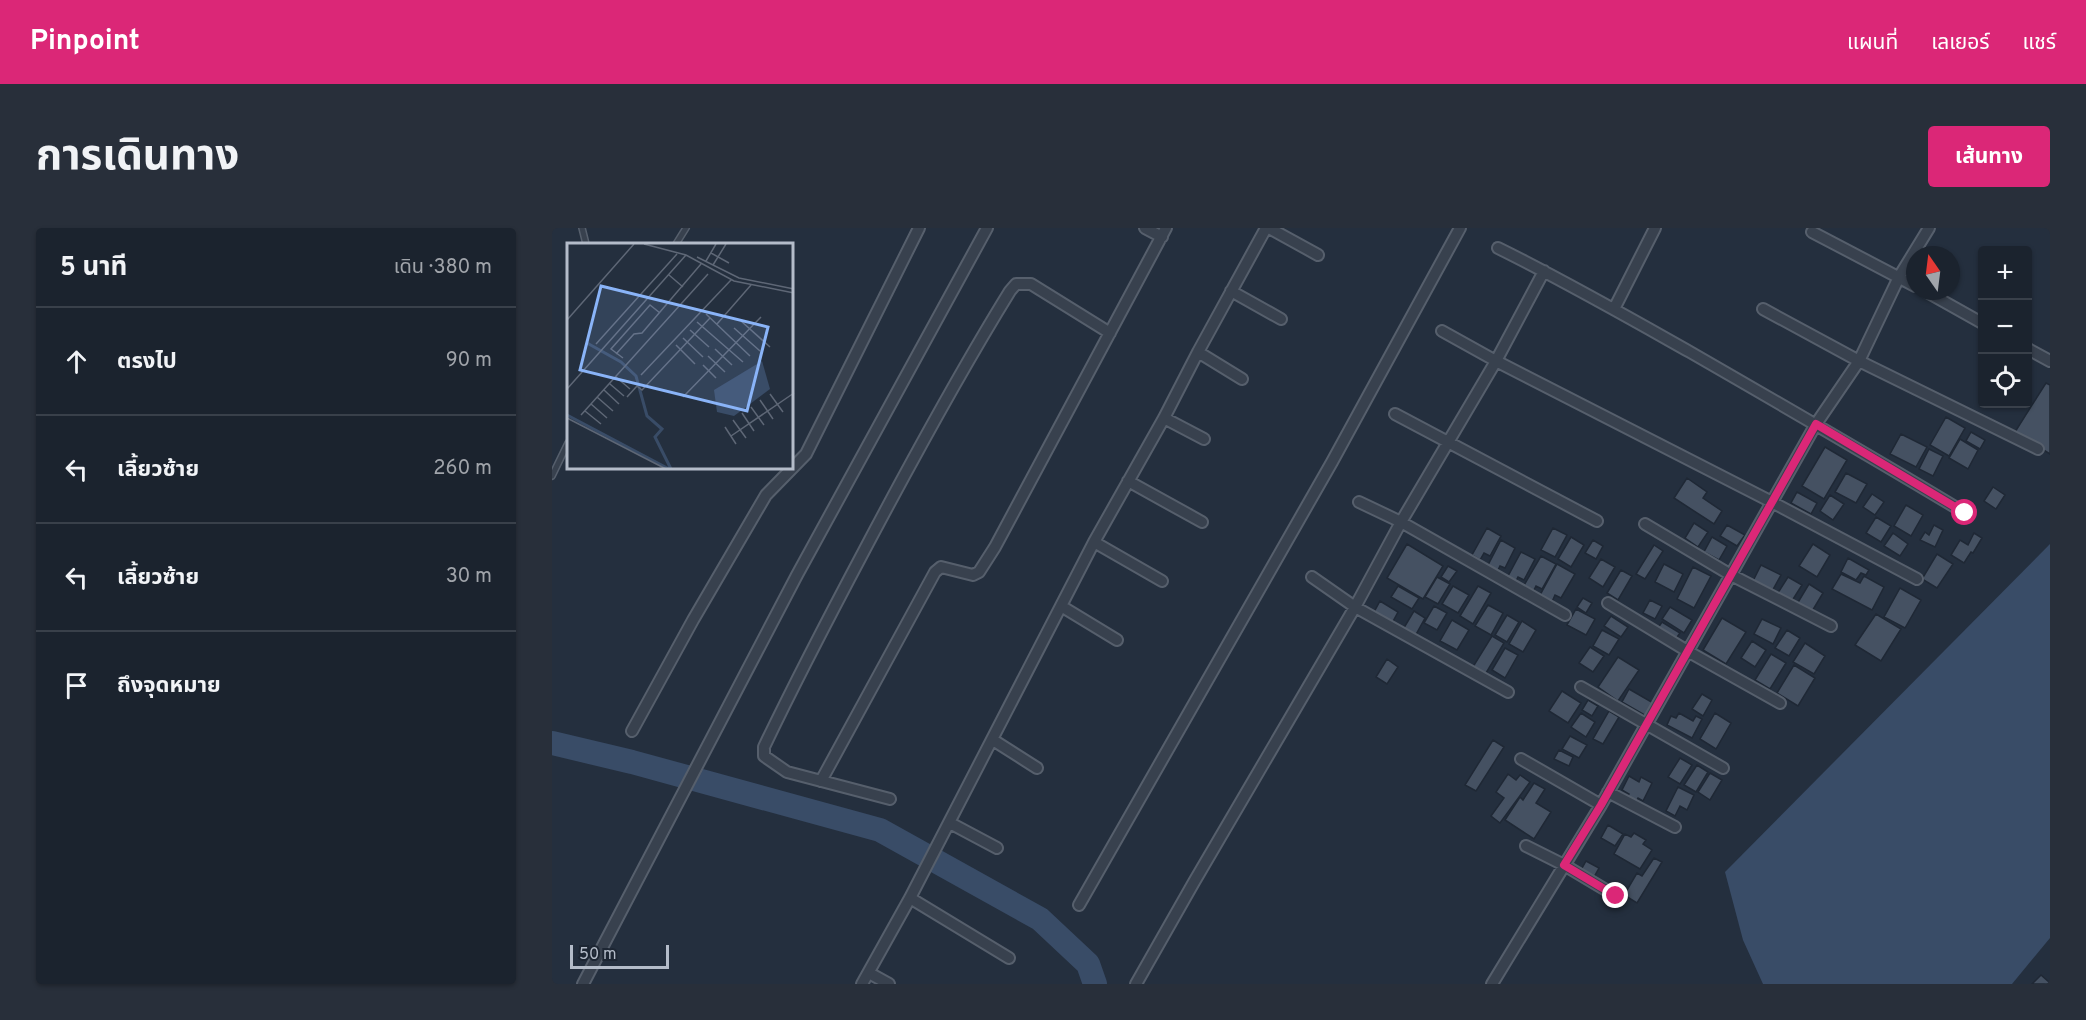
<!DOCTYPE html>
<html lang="th">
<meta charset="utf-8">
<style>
:root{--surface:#1b232e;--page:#282f3a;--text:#f1f3f6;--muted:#a0a4aa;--line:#39404a;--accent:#db2777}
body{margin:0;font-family:Overpass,"Noto Sans Thai",sans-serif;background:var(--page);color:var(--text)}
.controls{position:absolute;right:18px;top:18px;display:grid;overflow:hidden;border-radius:6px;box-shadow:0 2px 4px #0004}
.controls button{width:54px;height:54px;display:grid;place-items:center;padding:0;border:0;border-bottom:2px solid var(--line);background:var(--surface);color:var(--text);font:30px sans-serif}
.compass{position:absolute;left:1354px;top:18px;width:54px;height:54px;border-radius:50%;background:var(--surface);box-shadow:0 2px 4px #0004;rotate:346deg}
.scale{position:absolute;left:18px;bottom:15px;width:99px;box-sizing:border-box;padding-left:6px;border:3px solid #b4bcc9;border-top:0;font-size:16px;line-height:21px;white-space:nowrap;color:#b4bcc9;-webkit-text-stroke:4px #1d2633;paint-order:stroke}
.stop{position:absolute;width:18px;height:18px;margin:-14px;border:4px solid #db2777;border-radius:50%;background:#fff}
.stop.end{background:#db2777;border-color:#fff;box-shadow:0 2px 6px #0008}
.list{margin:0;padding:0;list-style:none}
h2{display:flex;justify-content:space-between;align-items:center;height:78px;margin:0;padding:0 24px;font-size:26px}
h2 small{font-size:20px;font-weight:400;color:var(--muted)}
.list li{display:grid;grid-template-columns:39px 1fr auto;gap:18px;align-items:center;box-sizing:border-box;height:108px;padding:0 24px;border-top:2px solid var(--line)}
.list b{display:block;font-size:22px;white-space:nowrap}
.list em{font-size:20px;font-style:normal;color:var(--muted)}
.icon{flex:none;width:33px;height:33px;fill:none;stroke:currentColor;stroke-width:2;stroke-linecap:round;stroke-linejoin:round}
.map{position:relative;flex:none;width:1498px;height:756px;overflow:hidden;border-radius:6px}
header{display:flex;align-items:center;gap:36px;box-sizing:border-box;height:84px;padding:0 30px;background:var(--accent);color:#fff}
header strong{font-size:28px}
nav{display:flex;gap:33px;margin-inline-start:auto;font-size:21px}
.intro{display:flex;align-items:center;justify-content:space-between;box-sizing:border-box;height:144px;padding:0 36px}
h1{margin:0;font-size:42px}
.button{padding:15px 27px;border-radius:6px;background:var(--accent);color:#fff;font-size:21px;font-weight:700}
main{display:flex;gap:36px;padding:0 36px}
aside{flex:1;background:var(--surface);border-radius:6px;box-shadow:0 2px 4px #0004}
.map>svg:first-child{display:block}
.water{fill:#394c67}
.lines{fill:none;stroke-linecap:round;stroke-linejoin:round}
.river{stroke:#394c67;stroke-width:24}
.building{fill:#455162;stroke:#1f2835;stroke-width:1.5}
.service-casing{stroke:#565f6c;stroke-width:8}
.minor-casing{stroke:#565f6c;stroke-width:14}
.service{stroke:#38414e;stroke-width:5}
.minor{stroke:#38414e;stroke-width:10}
.route{stroke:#db2777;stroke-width:8}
.inset-river{fill:none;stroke:#394c67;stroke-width:3}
.inset-road{fill:none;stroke:#5e6776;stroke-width:1.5}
.view{fill:#8ab4f8;fill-opacity:0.15;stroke:#8ab4f8;stroke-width:3}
.inset-edge{fill:none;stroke:#b4bcc9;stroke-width:3}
</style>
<header>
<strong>Pinpoint</strong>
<nav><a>แผนที่</a><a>เลเยอร์</a><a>แชร์</a></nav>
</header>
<div class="intro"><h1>การเดินทาง</h1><a class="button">เส้นทาง</a></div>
<main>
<aside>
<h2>5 นาที<small>เดิน · 380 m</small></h2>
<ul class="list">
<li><svg class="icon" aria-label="ahead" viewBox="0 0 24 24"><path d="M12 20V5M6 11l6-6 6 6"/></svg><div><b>ตรงไป</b></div><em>90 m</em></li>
<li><svg class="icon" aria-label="left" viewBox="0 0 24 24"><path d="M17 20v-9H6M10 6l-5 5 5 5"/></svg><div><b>เลี้ยวซ้าย</b></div><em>260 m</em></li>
<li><svg class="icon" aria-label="left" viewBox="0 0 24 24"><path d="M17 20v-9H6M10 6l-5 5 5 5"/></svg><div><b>เลี้ยวซ้าย</b></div><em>30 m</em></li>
<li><svg class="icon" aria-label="arrive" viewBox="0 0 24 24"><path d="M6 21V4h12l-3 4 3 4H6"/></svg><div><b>ถึงจุดหมาย</b></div></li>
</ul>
</aside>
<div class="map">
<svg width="1498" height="756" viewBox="0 0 1498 756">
<rect width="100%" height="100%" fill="#242f3e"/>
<path class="water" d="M1498,316V710L1460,756H1211L1191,712L1173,644Z"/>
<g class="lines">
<path class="river" d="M0,515L80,534L328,602L488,691L536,736L543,756"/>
</g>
<path class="building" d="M1494,155L1498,157V226L1463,204Z
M1394,189L1413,200L1397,228L1378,217Z
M1419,204L1433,212L1428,221L1414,213Z
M1349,206L1375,219L1364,239L1338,226Z
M1408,211L1426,222L1416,241L1397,230Z
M1273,219L1295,232L1272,271L1250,258Z
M1377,221L1391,228L1381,248L1367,241Z
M1294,245L1315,256L1304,275L1283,264Z
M1135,250L1155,264L1151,270L1170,283L1162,296L1122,270Z
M1441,259L1453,267L1444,281L1432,273Z
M1245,264L1265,275L1259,286L1239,275Z
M1320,266L1332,274L1323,287L1311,279Z
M1278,267L1292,276L1281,292L1268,283Z
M1354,277L1371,287L1359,308L1342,298Z
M1324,289L1339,298L1329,314L1314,305Z
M1142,295L1156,304L1146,319L1133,310Z
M1175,297L1193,307L1185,318L1168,308Z
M1382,297L1391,302L1383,319L1368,312L1373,304L1377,307Z
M935,300L949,308L938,328L932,325L928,332L920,327Z
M1001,300L1015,307L1003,329L989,322Z
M1341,305L1356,316L1348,328L1332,318Z
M1422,305L1430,310L1421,325L1419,324L1412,335L1399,327L1408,312L1416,317Z
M1019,309L1032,317L1019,339L1006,331Z
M1160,309L1175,318L1167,332L1152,324Z
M949,312L963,320L953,340L948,338L945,344L935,339Z
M1041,312L1051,318L1044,331L1033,325Z
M855,316L891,338L871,371L835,350Z
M1261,316L1278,327L1265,349L1247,338Z
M1102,317L1111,323L1093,351L1084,346Z
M969,324L983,331L972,352L966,349L963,355L955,350Z
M1385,326L1401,336L1385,360L1370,351Z
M989,328L1004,336L990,361L984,358L981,364L971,359Z
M1296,330L1317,342L1314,347L1309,345L1304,352L1289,344Z
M1049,331L1063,339L1051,359L1037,350Z
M1005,336L1023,346L1009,370L1003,367L999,376L987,369Z
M1112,336L1131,346L1122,364L1103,354Z
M1209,337L1229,347L1219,365L1200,355Z
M896,338L905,343L897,354L889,349Z
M1141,339L1159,348L1142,380L1125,371Z
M1069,342L1080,348L1066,372L1055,365Z
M1289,346L1308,355L1312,348L1332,359L1320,382L1280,361Z
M885,349L898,356L886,376L873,369Z
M1236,349L1250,357L1238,376L1224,368Z
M1257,356L1271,365L1259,385L1245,376Z
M846,358L867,370L860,381L839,369Z
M901,358L917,367L906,385L890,376Z
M926,358L939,365L921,396L908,388Z
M1348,360L1369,372L1353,400L1332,389Z
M1031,370L1040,375L1034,385L1025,379Z
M1098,372L1110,378L1103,391L1091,385Z
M828,373L846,384L839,397L821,386Z
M936,377L951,385L939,407L923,398Z
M882,378L895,385L885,402L872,395Z
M1118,379L1140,392L1132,405L1110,391Z
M1024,381L1043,391L1034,407L1015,397Z
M862,383L873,390L862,410L850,403Z
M1324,386L1349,401L1329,433L1303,417Z
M955,387L967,394L955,414L943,407Z
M1059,388L1076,399L1069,409L1052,398Z
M1170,390L1194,404L1174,436L1151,422Z
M1210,391L1229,400L1221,416L1202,406Z
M900,392L917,402L905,422L888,413Z
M970,393L984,402L971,424L957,416Z
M1110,394L1128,405L1123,412L1106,400Z
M1050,402L1067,411L1057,427L1041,418Z
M1235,402L1248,410L1237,428L1223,420Z
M940,408L952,415L931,450L919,442Z
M1200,413L1214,422L1203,439L1189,430Z
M1253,415L1273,428L1262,446L1241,434Z
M1038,419L1052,428L1041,444L1027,435Z
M953,420L966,427L953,450L940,442Z
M1219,426L1234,435L1218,461L1203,452Z
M1066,429L1087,442L1066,473L1046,459Z
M835,431L846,439L835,456L824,449Z
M1242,437L1263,450L1246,478L1225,465Z
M1077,461L1103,476L1096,489L1070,474Z
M1010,463L1029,475L1016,495L997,483Z
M1150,466L1160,472L1151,488L1140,481Z
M1036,472L1046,478L1040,488L1030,482Z
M1057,483L1067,489L1051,516L1041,511Z
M1029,485L1043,494L1034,509L1019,499Z
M1127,485L1141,493L1144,488L1150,491L1140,510L1115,497L1119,488L1124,490Z
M1163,485L1179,495L1164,521L1148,511Z
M1018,508L1035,517L1027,530L1010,521Z
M941,512L952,519L924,563L913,557Z
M1007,522L1021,529L1017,538L1002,531Z
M1128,530L1140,537L1128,556L1116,549Z
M1145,537L1156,544L1144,564L1132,557Z
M1158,545L1170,552L1158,572L1146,564Z
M956,546L964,552L968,547L978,554L948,595L939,588L952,570L944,564Z
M1077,548L1087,554L1089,549L1100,555L1091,573L1086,570L1084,574L1075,570L1077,566L1070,562Z
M982,555L993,561L984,575L999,584L982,611L953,592L968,569L971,572Z
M1126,559L1142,567L1135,582L1128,578L1123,588L1114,583Z
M1056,597L1071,606L1063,618L1049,610Z
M1082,605L1094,612L1091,616L1100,622L1088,641L1062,626L1073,606L1079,609Z
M1102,630L1110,634L1085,675L1072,667L1085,645L1090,648Z
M1034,633L1047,640L1042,649L1029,642Z
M1489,747L1498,755V756H1480Z"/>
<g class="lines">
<g class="service-casing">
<path id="service" d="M30,0L34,16
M124,16L134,0
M0,248L16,215"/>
</g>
<g class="minor-casing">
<path id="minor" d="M593,0L610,9
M717,0L766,27
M1260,4L1363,58
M946,20C1011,52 1074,88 1138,124C1230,177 1322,230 1413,285
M679,63L729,91
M1373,63L1430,95
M1062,81L1103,0
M1211,81L1307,133L1486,221
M890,103L944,133L1214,271L1365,351
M1476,121L1498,133
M646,124L690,151
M843,186L1045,293
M612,190L652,211
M576,253L650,294
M807,274L849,294L1013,387
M1093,296L1179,347L1279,398
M542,314L610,353
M760,349L803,379L956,464
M1056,375L1137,424L1228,475
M509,378L565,412
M1029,459L1171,540
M80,503L141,392L214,267L254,226L367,0
M441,512L485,540
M969,531L1049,577
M269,553L383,344L389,339L421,347L427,344L443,319L614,0
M1056,564L1123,599
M338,571L235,544L212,528V519C244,452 278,387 313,321C359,234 406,147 458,63L464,56H479L558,105
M398,595L445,620
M974,618L1012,637L1064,668
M358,670L457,730
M527,677L780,234L908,0
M317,745L337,756
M31,756L245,347L435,0
M310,756L358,670L542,314L612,190L646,124L714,0
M584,756L642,654L803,379L849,294L944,133L992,43
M940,756L1049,577L1264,196L1307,133L1347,49L1377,0"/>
</g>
<use href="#service" class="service"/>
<use href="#minor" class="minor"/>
</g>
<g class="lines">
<path class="route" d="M1064,668L1012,637L1049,577L1264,196L1413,285"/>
</g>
<g transform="translate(15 15)">
<rect width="226" height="226" fill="#242f3e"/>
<path d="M195,118L203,146L167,173L150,169L147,147Z" fill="#394c67"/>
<path class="inset-river" d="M20,100L54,119L69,133L80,173L95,186L88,194L104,226M0,172L102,226"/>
<path class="inset-road" d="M77,1L119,12L167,38L227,50M144,10L162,20M130,14L172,35L227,46M139,18L149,1M146,22L159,1M102,32L116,44M139,71L183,113M0,77L67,1M174,78L203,104M130,79L176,119M150,81L184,42M167,85L193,108M123,87L142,104M116,95L136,114M29,101L110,11M109,102L128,121M148,106L165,122M49,111L67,91L75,90L134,21M141,113L158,129M56,115L44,106L83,62L93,70M136,122L149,135M74,132L164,37M49,134L63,146M43,141L57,153M0,146L119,12M37,147L52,161M203,151L216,169M30,154L46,168M60,154L70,143L75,147L143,75M116,154L194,74M193,157L206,176M24,161L40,175M184,164L197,182M18,168L34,181M175,170L187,188M14,172L141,31M0,175L99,226M166,177L179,195M158,184L169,201M164,193L227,150"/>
<path class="view" d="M34,43L201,84L180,168L13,127Z"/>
<rect width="226" height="226" class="inset-edge"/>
</g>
</svg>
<div class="controls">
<button>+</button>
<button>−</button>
<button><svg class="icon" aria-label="locate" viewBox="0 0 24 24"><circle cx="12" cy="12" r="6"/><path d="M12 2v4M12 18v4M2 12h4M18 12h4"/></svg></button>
</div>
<svg class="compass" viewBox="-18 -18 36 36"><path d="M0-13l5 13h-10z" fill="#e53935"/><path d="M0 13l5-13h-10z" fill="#a0a4aa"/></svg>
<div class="scale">50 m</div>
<div class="stop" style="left:1413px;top:285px"></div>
<div class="stop end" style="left:1064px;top:668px"></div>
</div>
</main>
